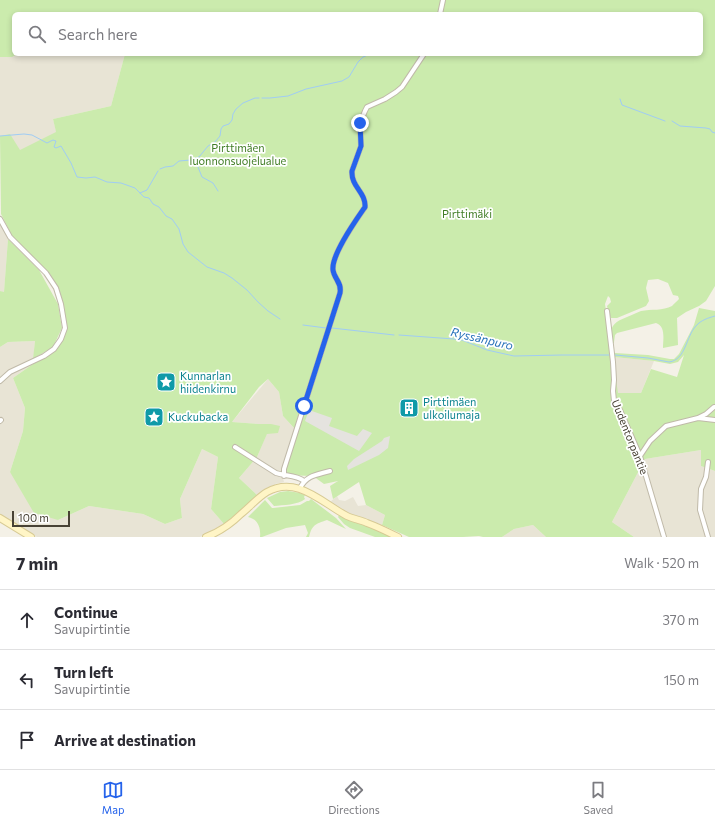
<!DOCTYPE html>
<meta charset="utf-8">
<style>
:root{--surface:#fff;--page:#f2f2f3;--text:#2b2b33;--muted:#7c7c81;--line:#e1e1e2;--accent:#2563eb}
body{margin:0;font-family:Commissioner,sans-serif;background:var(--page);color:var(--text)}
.scale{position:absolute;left:12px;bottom:10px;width:58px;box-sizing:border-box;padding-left:4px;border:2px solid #484235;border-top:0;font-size:11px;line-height:14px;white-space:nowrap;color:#484235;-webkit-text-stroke:3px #fff;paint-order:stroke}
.stop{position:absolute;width:12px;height:12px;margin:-9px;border:3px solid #2563eb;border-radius:50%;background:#fff}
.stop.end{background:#2563eb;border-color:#fff;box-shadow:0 1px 4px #0008}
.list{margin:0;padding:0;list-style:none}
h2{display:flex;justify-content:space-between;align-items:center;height:52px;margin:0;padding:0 16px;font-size:17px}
h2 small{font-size:13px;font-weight:400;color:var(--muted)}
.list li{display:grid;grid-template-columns:26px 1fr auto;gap:12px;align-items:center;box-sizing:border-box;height:60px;padding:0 16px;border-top:1px solid var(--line)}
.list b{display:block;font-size:15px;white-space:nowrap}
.list p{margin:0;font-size:13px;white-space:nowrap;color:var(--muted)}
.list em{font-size:13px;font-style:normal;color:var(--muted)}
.icon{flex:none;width:22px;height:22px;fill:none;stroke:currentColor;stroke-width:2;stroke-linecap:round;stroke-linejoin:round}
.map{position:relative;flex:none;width:715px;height:537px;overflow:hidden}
.search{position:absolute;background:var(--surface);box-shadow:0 2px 6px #0003;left:12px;right:12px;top:12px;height:44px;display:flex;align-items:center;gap:10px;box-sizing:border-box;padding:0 14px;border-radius:6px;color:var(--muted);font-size:15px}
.sheet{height:232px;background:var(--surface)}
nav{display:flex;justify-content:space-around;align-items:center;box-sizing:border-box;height:56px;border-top:1px solid var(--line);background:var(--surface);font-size:11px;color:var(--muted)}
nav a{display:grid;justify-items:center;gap:2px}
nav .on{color:var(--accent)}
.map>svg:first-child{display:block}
.residential{fill:#e8e4d5}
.green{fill:#cbebad}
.parking{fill:#e5e3df}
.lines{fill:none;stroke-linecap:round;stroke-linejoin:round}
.stream{stroke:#a0ccf4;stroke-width:1}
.minor-casing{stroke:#c0baa9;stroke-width:6}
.secondary-casing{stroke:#d7ca94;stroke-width:8}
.minor{stroke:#fff;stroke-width:4}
.secondary{stroke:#fff5c6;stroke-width:6}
.route{stroke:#2563eb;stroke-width:5}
.labels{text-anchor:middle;stroke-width:3.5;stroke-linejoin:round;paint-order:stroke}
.park-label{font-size:11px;fill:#407d25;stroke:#fff}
.culture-label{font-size:11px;fill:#0d838f;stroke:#fff;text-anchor:start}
.street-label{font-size:11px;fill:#484235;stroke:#fff}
.water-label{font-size:12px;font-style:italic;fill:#2872ba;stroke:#fff}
</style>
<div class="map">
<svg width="715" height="537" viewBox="0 0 715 537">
<rect width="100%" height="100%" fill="#f4f1e7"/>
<path class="residential" d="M14,51V54H125L111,106L53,119L57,135L21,152L0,136V57Z
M0,220L8,239L4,293L0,291Z
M35,341L33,364L13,378L25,408L23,431L10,472L58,520L89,506L143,514L165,524L182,518L180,499L202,449L218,457L211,509L224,524L200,537H37L22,530L0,515V347L8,342Z
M614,357L654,361L641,393H617Z
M268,379L279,392L283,416L295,429L282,475L284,482L275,484V485L258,496L239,478L257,457L271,424H259L232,422Z
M701,450V466L715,471V537H634L612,522L645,459Z
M337,496L339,500L345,501L353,497L358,506L366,505L385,515L382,525L348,514L330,502Z
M533,525L546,537H502L514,529Z"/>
<path class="green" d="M0,0H715V286L706,301L699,306L686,312L677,318L678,345L663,348C663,340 666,326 656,323L617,333L615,335L614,342V343H612C609,327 612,323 627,317C632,315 636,313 641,311C651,309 663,311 672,306C674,304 677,301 679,299L678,296L673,295L668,283L658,279L648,280L646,288L649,301L646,306L617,318H611L609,314L607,306L611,302L610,298L608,296L605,304L618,393H641L651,369L677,377L684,355L678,362L670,364L654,361L614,357L613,353H615L631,354L648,355L670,359H674L679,354L694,325L699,308L715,311V471L701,466V450L645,459L612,522L634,537H546L533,525L514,529L502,537H483L479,536L463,537H409L382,525L385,515L366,505L359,482L333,499L330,486L338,481L324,484L313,476L282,475L295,429L283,416L279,392L268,379L259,387L232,422L259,424H271L280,426L278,433L267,434L257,457L239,478L258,496L224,524L211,509L218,457L202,449L180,499L182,518L165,524L143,514L89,506L58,520L34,513L10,472L23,431L25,408L13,378L33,364L55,351L63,340L66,329L64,306L59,289L50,274L12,236L1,214L0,136L10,134L20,150L56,132L53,119L111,106L125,54H701V14H14V54H17L12,57H0Z
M8,239L39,270L58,304L62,328L53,347L33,359L35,341L8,342L0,347V291L4,292Z
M288,491L300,493L305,495L304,497L305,499C298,505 283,505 274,506L267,498L280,492Z
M311,499L336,518L346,529L327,520C315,524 312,525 309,537H306L308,533L305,525L286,528L262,537H260C261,528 258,519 248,517L265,500L272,508H273L300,505L307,501H309Z
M340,514L394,537H375L350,528L344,524L338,517Z"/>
<path class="parking" d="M309,410L332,418L329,426L357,436L363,429L372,433L359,451L305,421Z
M390,436L388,448L379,455L348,470L347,466L354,459L382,441L384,438Z"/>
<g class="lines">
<path class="stream" d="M262,98H270L288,96L306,89L342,81L349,77L358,62L363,57L370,54
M620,99L622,105L665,121
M672,121L680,126L706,128L710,129L712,132L715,133
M0,136L24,134L32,135L47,143L53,140L56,141L54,147L56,148L61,146L71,163L77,177L86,178L95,177L107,182L121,183L135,188L144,197L149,198L153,204L159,207L166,216L172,219L179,229L183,244L188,252L207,267L224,273L232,278L247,290L258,302L268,311L280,319
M192,161L198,167L202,177L213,183L218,191
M160,169L165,167L173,166L179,161L191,160L199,157L208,146L215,142L220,136L221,129L223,126L229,124L232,120L233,114L236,109L243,103L255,98H259
M140,193L147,190L158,171
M303,325L326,328
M332,328L394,335
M399,335L454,339L462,340L487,350L514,356L562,355H609
M615,355L648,358L669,362C686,360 686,336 696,326C701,320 708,318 715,316"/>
<g class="minor-casing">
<path id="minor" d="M440,14L443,0
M0,219L10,237L46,273L56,288L61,304L65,328L61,339L54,349L44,356L10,372L0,381
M607,311L613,362L614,380L613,391L614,401L620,410L640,456L664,537
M698,418L715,420
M0,421L1,420
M235,447L276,473C285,476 297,475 304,481
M640,456L650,441L666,426L698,418L706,414L714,407H715
M284,476V469L340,293C342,282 334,279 333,270C331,255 356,220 365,207C366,192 351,187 352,171L361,146L360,123L365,111L367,107L385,99L396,92L402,87L424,54
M300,488C307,475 316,475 330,471
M708,537L700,510L701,489L706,477L708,462"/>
</g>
<g class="secondary-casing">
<path id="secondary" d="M0,518L31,537
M206,537C219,532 231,524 241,514C250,507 257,498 267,492C297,475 322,503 347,516C353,519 361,520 367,523C378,527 388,532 398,537"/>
</g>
<use href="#minor" class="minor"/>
<use href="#secondary" class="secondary"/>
</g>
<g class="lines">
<path class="route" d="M304,406L340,293C342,282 334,279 333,270C331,255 356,220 365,207C366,192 351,187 352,171L361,146L360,123"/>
</g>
<defs>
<g id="sight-square" transform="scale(1)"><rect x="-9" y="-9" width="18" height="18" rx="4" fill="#0f9aa8" stroke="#fff"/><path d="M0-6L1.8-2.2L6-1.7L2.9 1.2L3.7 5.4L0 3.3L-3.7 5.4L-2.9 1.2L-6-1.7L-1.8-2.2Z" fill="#fff"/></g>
<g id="building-square" transform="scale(1)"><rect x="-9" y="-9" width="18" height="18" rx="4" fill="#0f9aa8" stroke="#fff"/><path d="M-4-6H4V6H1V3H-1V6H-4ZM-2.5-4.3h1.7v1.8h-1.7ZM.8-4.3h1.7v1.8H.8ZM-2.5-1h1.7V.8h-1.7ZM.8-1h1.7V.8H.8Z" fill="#fff"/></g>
</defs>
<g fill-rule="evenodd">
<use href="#sight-square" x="166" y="382"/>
<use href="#building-square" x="409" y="408"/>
<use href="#sight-square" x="154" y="417"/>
</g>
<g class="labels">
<g class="park-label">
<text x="238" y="152">Pirttimäen<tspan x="238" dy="13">luonnonsuojelualue</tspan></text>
<text x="467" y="218">Pirttimäki</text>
</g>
<g class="culture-label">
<text x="180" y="380">Kunnarlan<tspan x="180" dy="13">hiidenkirnu</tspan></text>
<text x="423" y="406">Pirttimäen<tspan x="423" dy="13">ulkoilumaja</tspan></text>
<text x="168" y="421">Kuckubacka</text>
</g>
<g class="street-label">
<text transform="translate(630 437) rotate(68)" y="4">Uudentorpantie</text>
</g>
<g class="water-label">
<text transform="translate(482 339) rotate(13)" y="4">Ryssänpuro</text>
</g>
</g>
</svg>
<div class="scale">100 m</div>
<div class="stop" style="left:304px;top:406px"></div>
<div class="stop end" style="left:360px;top:123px"></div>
<div class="search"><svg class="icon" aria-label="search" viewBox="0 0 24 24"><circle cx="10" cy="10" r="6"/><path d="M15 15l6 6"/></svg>Search here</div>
</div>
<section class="sheet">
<h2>7 min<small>Walk · 520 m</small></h2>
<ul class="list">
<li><svg class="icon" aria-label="ahead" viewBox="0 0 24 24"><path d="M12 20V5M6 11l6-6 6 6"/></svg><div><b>Continue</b><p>Savupirtintie</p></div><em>370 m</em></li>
<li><svg class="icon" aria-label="left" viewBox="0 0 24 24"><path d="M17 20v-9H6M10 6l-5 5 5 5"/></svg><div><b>Turn left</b><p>Savupirtintie</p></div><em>150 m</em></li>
<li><svg class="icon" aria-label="arrive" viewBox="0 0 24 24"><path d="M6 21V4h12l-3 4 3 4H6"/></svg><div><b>Arrive at destination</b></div></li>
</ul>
</section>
<nav>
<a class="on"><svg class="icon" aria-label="map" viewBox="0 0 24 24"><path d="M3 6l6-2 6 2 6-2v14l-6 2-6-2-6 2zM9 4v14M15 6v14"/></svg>Map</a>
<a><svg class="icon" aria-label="directions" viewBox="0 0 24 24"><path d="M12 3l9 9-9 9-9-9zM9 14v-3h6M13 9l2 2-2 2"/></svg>Directions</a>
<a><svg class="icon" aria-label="saved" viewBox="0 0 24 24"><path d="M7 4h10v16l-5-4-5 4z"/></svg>Saved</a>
</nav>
